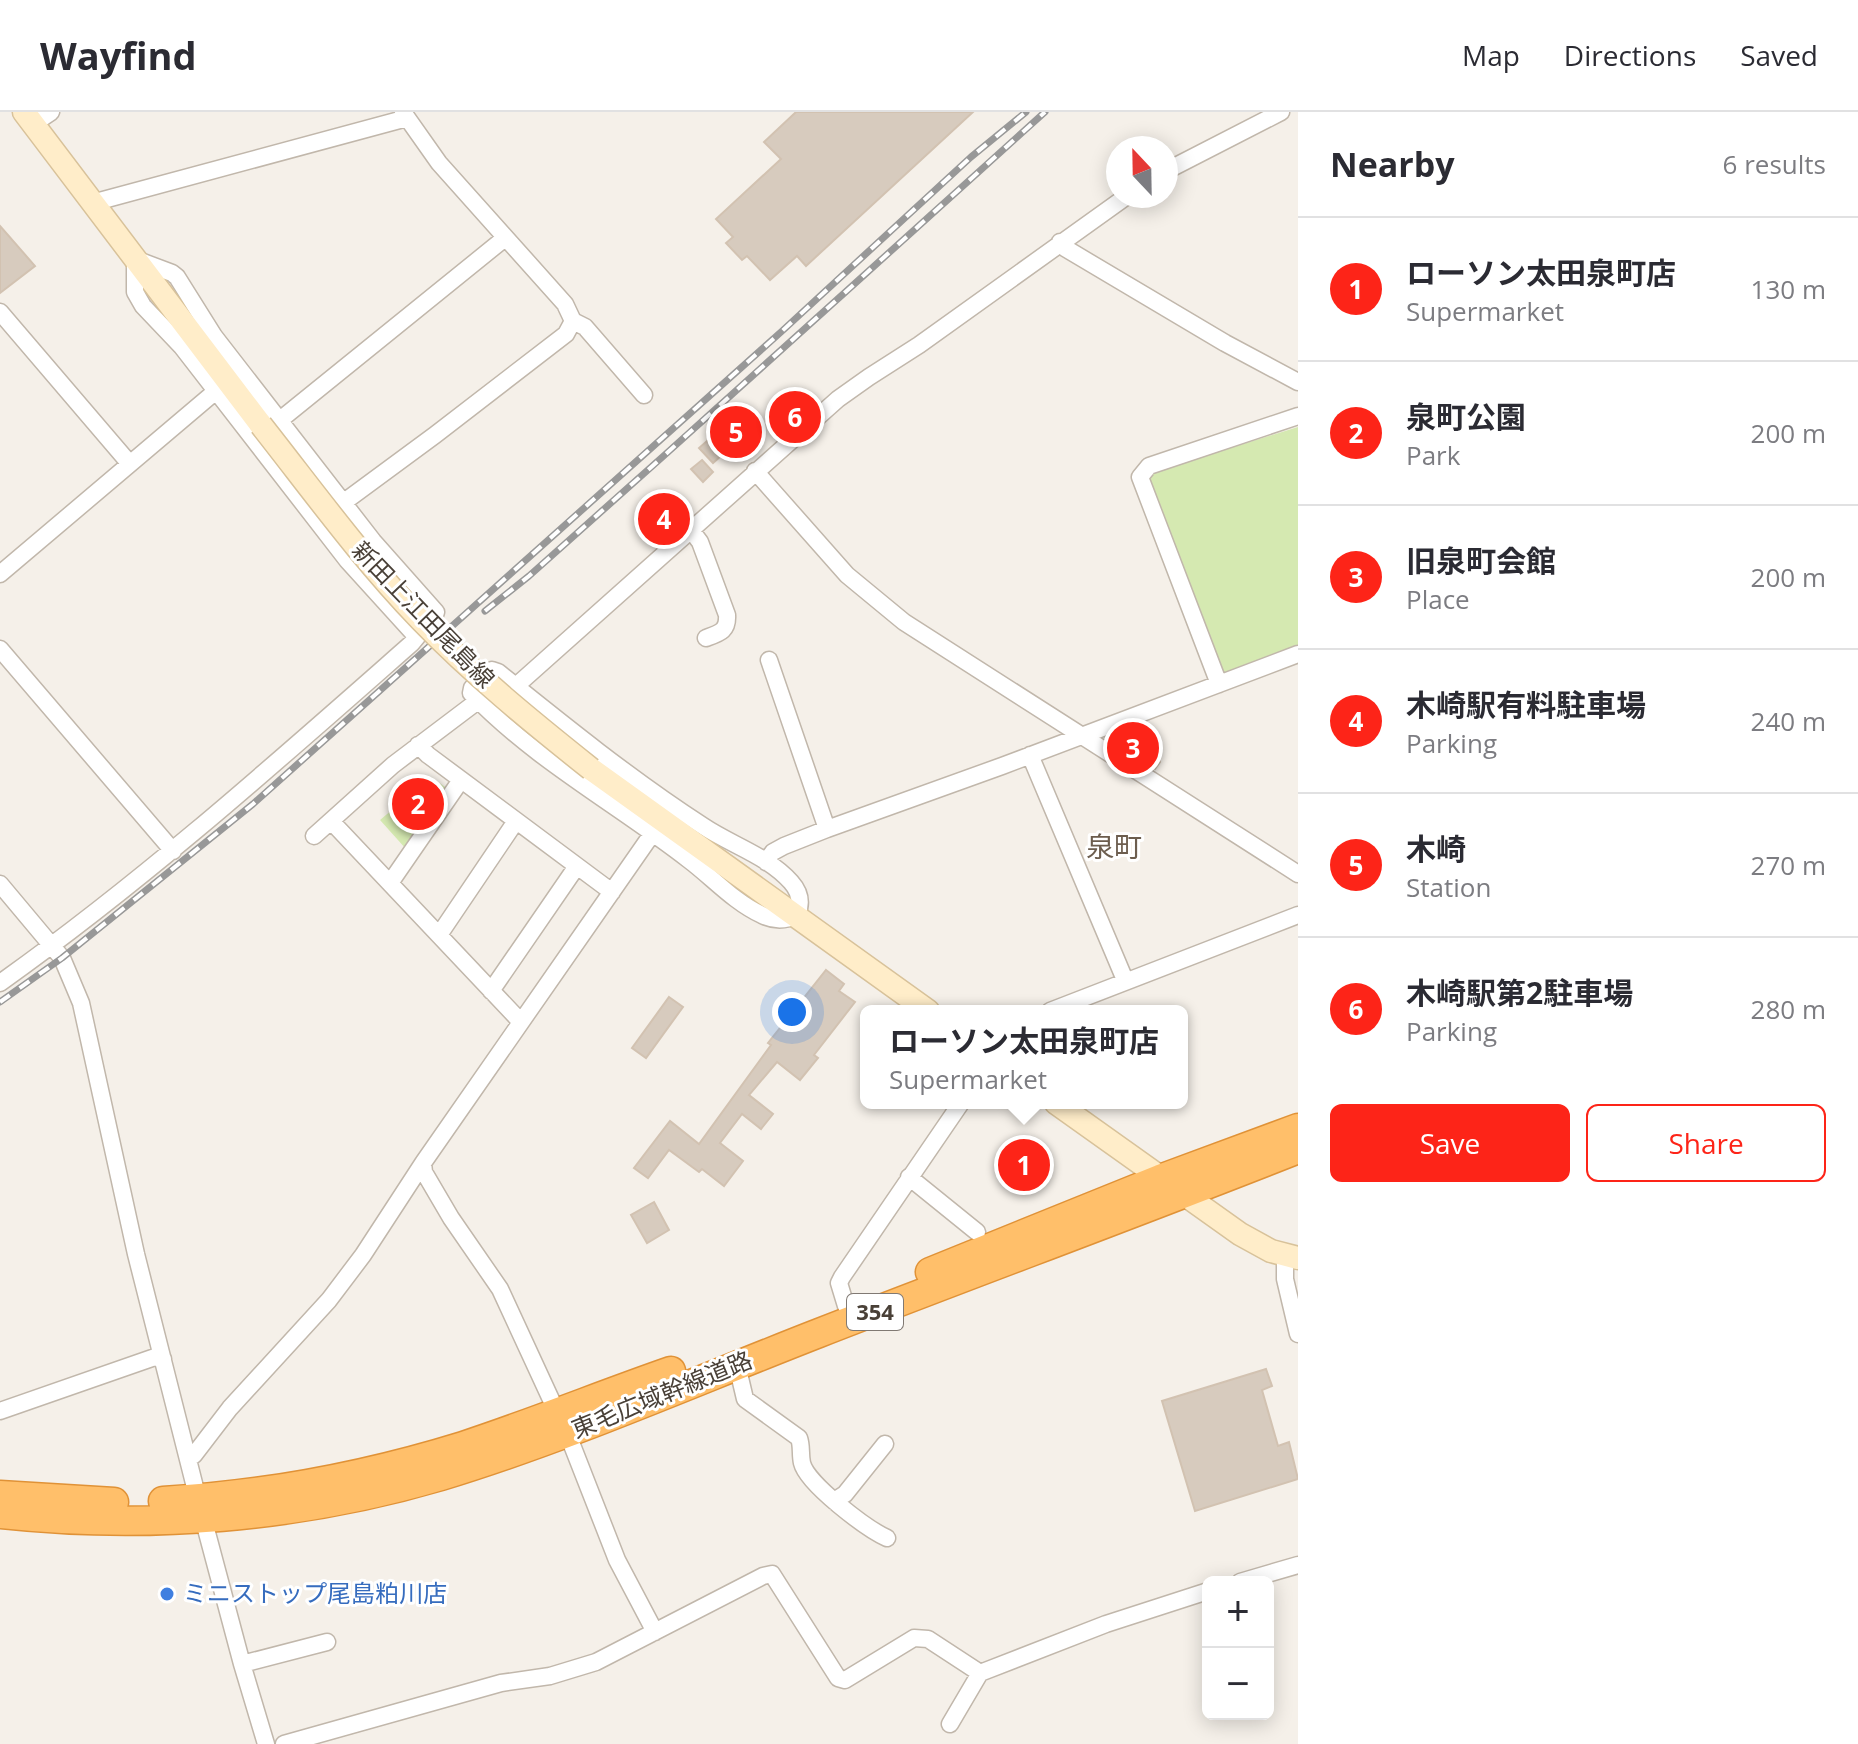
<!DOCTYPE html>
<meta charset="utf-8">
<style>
:root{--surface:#fff;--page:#f2f2f3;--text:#2b2b33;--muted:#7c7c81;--line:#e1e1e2;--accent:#fd2418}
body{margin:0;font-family:"Open Sans","Noto Sans JP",sans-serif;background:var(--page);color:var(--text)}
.controls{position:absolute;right:24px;bottom:24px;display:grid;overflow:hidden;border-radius:12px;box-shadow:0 4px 20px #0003}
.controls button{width:72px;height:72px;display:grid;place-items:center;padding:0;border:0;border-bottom:2px solid var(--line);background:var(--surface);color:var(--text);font:40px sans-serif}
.compass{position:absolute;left:1106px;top:24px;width:72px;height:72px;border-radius:50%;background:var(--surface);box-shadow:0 4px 20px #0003;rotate:338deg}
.you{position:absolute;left:792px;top:900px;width:28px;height:28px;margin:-20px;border:6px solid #fff;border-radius:50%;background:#1a73e8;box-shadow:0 0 0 12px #1a73e833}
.badge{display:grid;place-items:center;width:52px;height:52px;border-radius:50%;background:var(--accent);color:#fff;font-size:26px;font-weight:700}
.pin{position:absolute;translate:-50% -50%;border:4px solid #fff;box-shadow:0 2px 8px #0006}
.popup{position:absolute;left:860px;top:893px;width:328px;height:104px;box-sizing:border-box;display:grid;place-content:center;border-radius:12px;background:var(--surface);filter:drop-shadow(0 2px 6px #0005);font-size:26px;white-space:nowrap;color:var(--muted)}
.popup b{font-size:30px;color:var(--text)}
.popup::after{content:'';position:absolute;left:50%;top:100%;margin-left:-16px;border:16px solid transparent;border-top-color:var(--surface)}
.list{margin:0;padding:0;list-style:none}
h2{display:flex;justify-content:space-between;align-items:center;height:104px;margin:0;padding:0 32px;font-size:34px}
h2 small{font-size:26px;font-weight:400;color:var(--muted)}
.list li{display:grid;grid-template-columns:52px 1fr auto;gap:24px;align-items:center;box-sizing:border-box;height:144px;padding:0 32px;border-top:2px solid var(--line)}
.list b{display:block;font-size:30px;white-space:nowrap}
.list p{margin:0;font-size:26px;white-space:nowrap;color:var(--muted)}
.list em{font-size:26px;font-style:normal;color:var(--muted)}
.actions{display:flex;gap:16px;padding:24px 32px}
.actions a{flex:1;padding:18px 0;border:2px solid var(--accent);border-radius:12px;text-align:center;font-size:28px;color:var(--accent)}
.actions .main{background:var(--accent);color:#fff}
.map{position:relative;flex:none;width:1298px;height:1632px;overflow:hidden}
header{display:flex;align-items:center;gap:48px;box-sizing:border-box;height:112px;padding:0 40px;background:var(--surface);border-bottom:2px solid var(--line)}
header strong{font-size:38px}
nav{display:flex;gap:44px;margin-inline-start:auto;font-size:28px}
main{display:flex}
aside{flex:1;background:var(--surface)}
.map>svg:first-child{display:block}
.green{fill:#d5e9b1}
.building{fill:#d7cbbe;stroke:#d2c2b1;stroke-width:2}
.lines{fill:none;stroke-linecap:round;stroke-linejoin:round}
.street-casing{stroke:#c1b7ab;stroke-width:19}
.secondary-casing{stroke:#d8c29a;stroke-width:25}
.highway-casing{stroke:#e09237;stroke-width:31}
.street{stroke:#fff;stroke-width:16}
.secondary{stroke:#ffedc9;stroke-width:22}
.highway{stroke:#ffbf6a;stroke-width:28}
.rail-casing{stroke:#989898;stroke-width:7}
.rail{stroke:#fff;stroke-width:4;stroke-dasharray:12;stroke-linecap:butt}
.secondary-bridge-casing{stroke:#d8c29a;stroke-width:25;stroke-linecap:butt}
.secondary-bridge{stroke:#ffedc9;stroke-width:22}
.shop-dot{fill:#3f7fe0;stroke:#fff;stroke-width:3}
.labels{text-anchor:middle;stroke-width:6;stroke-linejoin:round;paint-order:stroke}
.shield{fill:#fff;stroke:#807973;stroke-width:2}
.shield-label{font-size:22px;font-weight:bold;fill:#494037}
.street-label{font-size:24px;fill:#494037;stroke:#fff}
.shop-label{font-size:24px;fill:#366cbe;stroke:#fff;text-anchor:start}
.quarter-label{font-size:28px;fill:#6c5d4e;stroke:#fff}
</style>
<header>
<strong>Wayfind</strong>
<nav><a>Map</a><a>Directions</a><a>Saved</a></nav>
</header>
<main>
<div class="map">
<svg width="1298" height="1632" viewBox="0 0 1298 1632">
<rect width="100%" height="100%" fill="#f5f0e9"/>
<path class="green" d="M1298,315V535L1221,565L1148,370L1153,360Z
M431,665L448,677L406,737L380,708Z"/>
<path class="building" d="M796,0H973L806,154L797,144L770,168L747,144L742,148L726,131L733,125L716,107L781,47L764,30Z
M0,114L35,154L0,181Z
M739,301L752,316L713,351L699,336Z
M702,348L713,360L703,370L691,357Z
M1146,611L1160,650L1155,657L1106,626Z
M826,858L844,872L839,879L855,890L814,943L818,946L800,968L777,950L749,983L773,1002L761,1017L742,1002L720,1031L743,1049L724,1074L702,1057L699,1060L669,1038L648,1066L634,1056L670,1009L699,1032L771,933L768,931Z
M669,885L683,895L646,946L632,936Z
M654,1090L669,1118L647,1131L631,1103Z
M1266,1257L1272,1274L1262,1278L1278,1334L1289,1330L1298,1367L1195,1399L1162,1289Z"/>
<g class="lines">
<g class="street-casing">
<path id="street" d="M33,12L51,0
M1166,59L1281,0
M92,91L407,6
M1060,130L1065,136L1225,231L1298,270
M0,200L130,352
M573,209L585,215L644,283
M280,308L505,126
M755,359L847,463L904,510L1298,762
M336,396L435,323L566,222L573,209L565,192L439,51L403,0
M691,418L700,430L727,503C728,519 720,521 706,526
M0,462L216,279
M0,537L173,739
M769,548L827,717
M492,558L498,560C565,614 632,668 703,714C731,733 768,744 791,770C800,780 802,791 797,803C785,809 774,809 762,803C734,790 713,766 689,748C617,692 535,648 471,581L472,576L486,561Z
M1219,572L1140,365L1149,354L1298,304
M516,574L838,287L869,265L919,233L1127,84
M418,633L428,643L612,780
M1030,643L1125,868
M331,709L521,910
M314,724L393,653L479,588
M766,750L773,740L784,734L827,717L1002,654L1298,542
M390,771L461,668
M0,772L62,846L81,891L136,1142L198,1387L242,1552L266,1632
M439,823L516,709
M0,871C145,768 278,649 412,531L435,503L436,500L373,429L214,224L177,165L172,161L135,147V180L143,194L182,235L347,448L416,524
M491,879L577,754
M1050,899L1298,803
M423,1051L424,1060L451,1106L500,1177L572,1333L617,1448L655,1520
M909,1065L977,1120
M1285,1143V1167L1298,1222
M846,1194L839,1171L842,1165L961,991
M737,1253L745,1287L799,1326C802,1334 800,1342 802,1351C807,1372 867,1417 887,1426
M0,1299L155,1245L163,1247
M188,1346L194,1343L230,1296L329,1188L363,1143L423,1051L652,722
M834,1389L845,1382L885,1332
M1240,1470L1298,1453
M242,1552L327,1530
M950,1612L980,1561L1106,1512L1208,1479
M284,1632L501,1571L550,1564L596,1550L763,1464L772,1462L838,1566L845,1568L914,1526L928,1527L980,1561"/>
</g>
<g class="secondary-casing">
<path id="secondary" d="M24,0L261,313
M591,657L928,899
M1056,991L1240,1122L1271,1139L1298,1146"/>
</g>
<g class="highway-casing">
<path id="highway" d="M930,1160L1160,1067L1298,1016
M0,1383L114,1390
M163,1389C265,1383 366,1364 463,1334C533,1311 602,1283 671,1259
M0,1402C147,1418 299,1406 441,1364C569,1325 693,1270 819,1221C978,1159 1139,1100 1298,1037"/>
</g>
<use href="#street" class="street"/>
<use href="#secondary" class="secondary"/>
<use href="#highway" class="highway"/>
<g class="rail-casing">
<path id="rail" d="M485,499L529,464L668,340L1045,0
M0,890L62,846L253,692L781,220L971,45L1026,0"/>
</g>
<use href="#rail" class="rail"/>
<g class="secondary-bridge-casing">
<path id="secondary-bridge" d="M261,313C313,379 362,447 421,508C473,562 532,610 591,657"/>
</g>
<use href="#secondary-bridge" class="secondary-bridge"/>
</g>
<circle class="shop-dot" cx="167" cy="1482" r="8"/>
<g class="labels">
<rect class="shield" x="847" y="1182" width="56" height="36" rx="6"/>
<g class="shield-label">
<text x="875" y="1208">354</text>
</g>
<g class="street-label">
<text transform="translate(423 503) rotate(46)" y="8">新田上江田尾島線</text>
<text transform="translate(662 1283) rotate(-22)" y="8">東毛広域幹線道路</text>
</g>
<g class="shop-label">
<text x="183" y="1490">ミニストップ尾島粕川店</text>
</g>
<g class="quarter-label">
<text x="1114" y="745">泉町</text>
</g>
</g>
</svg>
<div class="controls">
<button>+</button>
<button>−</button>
</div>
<svg class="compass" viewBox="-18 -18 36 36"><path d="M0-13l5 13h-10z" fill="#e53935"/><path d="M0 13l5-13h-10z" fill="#7c7c81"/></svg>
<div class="you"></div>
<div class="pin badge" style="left:1024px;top:1053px">1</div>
<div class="popup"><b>ローソン太田泉町店</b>Supermarket</div>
<div class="pin badge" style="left:418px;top:692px">2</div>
<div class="pin badge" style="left:1133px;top:636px">3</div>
<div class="pin badge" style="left:664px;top:407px">4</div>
<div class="pin badge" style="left:736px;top:320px">5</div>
<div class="pin badge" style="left:795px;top:305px">6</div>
</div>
<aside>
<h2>Nearby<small>6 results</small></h2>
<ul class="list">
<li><span class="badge">1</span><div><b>ローソン太田泉町店</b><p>Supermarket</p></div><em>130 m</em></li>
<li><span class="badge">2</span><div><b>泉町公園</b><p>Park</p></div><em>200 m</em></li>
<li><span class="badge">3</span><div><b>旧泉町会館</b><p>Place</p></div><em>200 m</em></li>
<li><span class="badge">4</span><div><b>木崎駅有料駐車場</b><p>Parking</p></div><em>240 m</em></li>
<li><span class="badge">5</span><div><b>木崎</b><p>Station</p></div><em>270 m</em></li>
<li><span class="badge">6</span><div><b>木崎駅第2駐車場</b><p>Parking</p></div><em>280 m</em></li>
</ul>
<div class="actions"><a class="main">Save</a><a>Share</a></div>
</aside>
</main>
